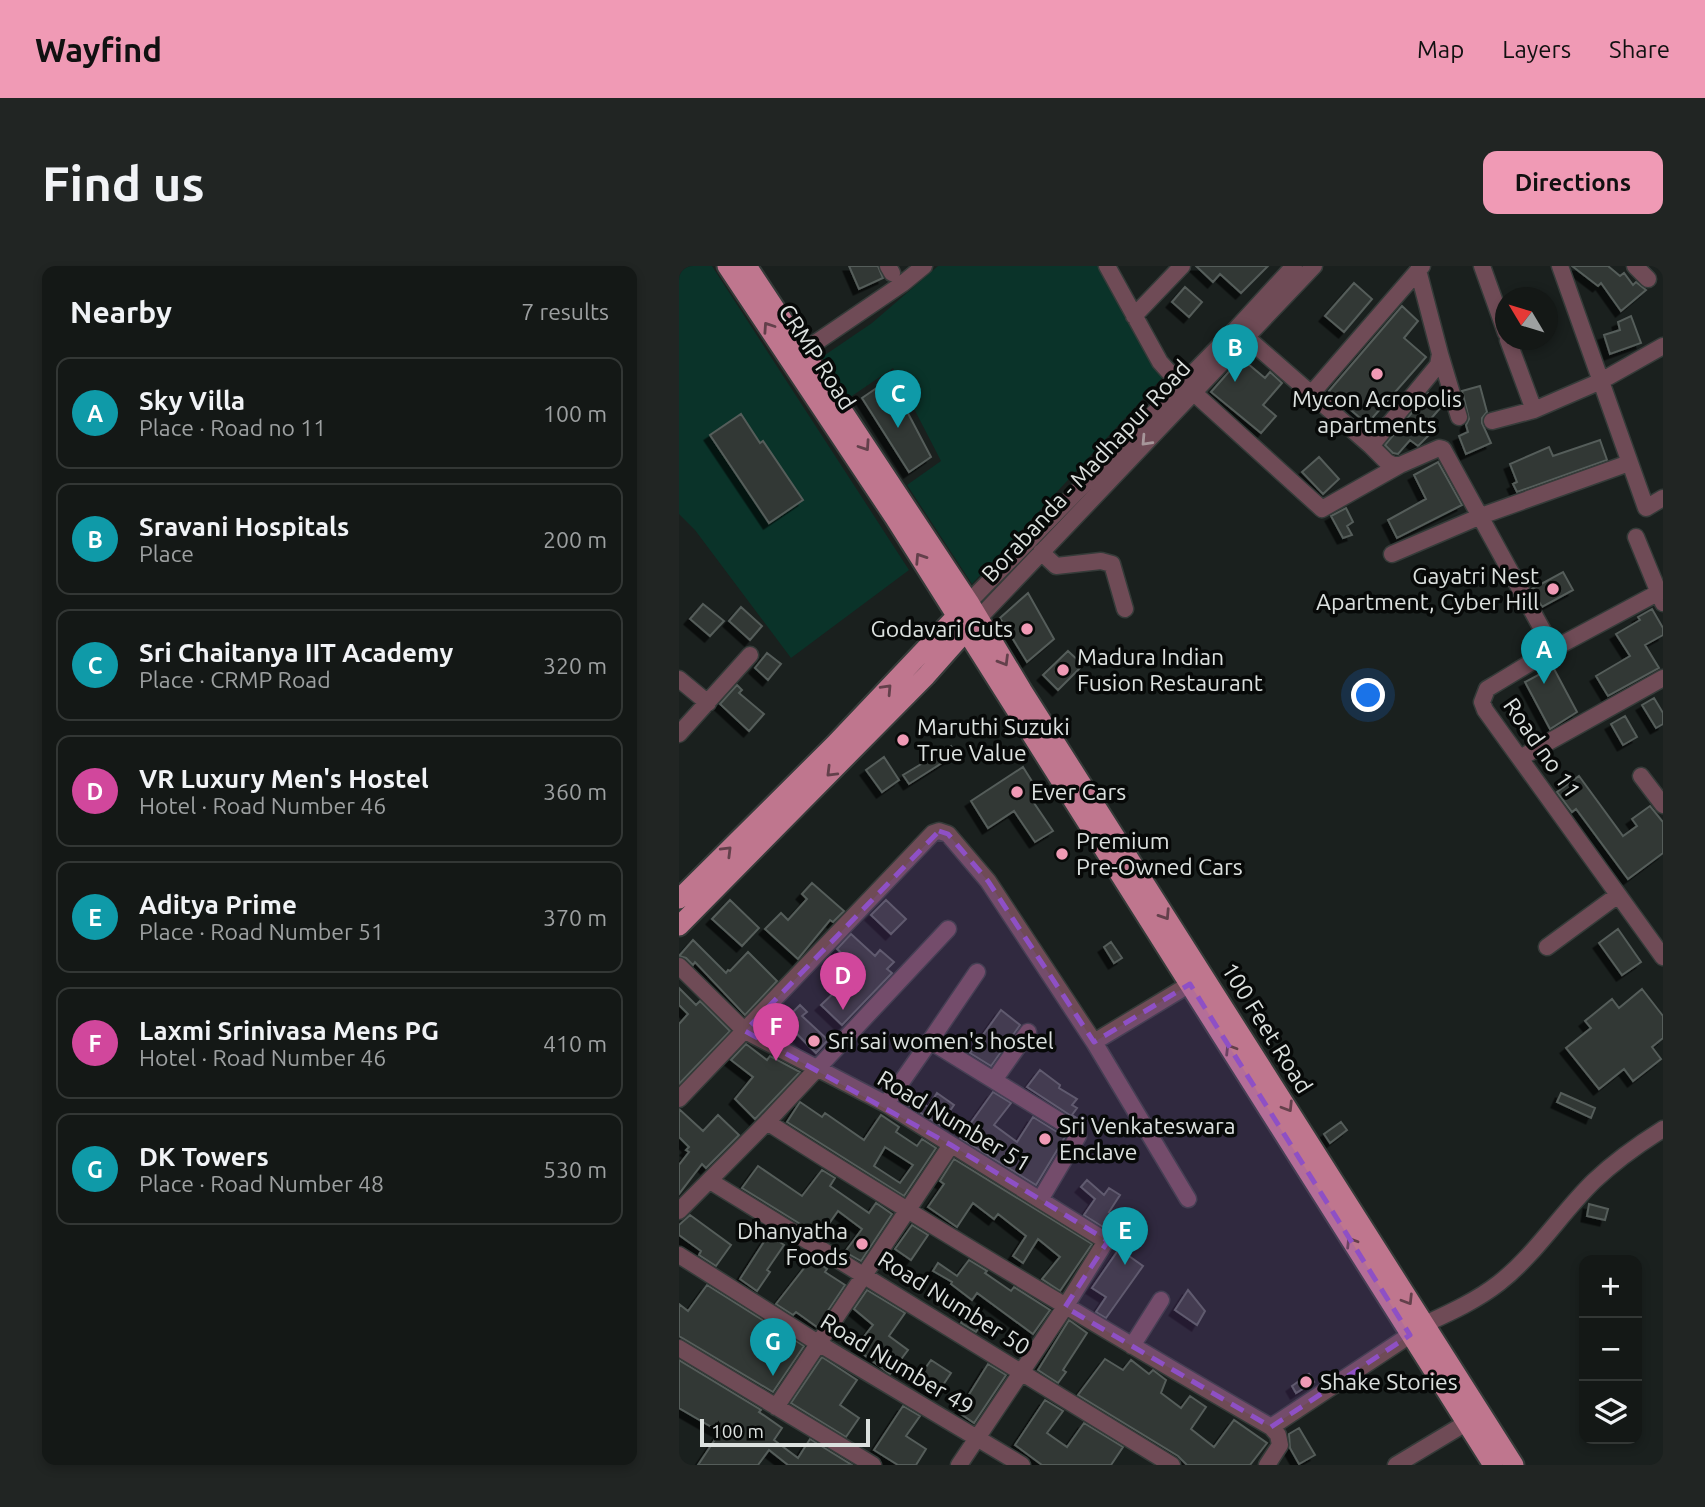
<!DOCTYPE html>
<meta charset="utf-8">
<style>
:root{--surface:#141816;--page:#212523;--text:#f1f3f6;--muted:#9da0a1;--line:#333735;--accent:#f09ab5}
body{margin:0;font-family:Ubuntu,sans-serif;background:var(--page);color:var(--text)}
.controls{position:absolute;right:21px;bottom:21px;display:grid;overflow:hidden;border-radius:14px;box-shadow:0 4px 10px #0003}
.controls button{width:63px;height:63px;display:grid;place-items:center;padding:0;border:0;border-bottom:2px solid var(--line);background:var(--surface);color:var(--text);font:35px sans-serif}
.compass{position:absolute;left:816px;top:21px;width:63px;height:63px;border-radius:50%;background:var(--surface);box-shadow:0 4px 10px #0003;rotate:308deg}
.scale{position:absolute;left:21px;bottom:18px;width:170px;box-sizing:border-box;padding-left:7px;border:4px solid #dce1df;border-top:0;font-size:19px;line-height:24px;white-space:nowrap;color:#dce1df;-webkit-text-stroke:5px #070908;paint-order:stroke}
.you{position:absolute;left:690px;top:430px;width:24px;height:24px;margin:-18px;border:5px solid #fff;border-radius:50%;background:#1a73e8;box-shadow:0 0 0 10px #1a73e833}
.badge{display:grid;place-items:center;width:46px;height:46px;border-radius:50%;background:var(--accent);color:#fff;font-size:23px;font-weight:700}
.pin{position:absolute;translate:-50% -58px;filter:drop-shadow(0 2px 4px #0008)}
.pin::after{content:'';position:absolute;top:37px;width:24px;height:21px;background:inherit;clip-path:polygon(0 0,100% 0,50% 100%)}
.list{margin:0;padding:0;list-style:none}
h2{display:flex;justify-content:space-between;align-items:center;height:91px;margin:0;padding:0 28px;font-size:30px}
h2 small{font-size:23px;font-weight:400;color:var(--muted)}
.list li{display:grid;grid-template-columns:46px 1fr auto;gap:21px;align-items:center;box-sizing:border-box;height:112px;margin:0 14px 14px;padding:0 14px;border:2px solid var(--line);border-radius:14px}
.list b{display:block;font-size:26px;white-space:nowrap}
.list p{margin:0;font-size:23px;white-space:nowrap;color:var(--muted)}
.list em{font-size:23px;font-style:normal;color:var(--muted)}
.icon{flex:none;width:38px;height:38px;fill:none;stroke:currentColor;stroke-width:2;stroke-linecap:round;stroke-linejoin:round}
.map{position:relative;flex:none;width:984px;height:1199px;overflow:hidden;border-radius:14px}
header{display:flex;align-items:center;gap:42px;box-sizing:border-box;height:98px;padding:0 35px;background:var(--accent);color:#111}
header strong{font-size:33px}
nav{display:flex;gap:38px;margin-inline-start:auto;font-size:24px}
.intro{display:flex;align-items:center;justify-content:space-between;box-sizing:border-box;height:168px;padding:0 42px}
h1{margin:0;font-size:49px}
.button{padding:18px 32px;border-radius:14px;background:var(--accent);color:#111;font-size:24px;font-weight:700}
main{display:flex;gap:42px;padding:0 42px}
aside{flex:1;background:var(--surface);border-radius:14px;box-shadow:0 4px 10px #0003}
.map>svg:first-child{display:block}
.green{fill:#0a3329}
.building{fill:#313835;stroke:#555d5a;stroke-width:2;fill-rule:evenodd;filter:url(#shadow)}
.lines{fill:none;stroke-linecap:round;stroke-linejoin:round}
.minor-casing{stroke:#353b39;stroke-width:19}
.major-casing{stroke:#353b39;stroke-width:23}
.minor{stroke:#6f4b56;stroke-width:16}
.major{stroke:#bf768e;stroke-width:19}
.oneway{stroke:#63404b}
.oneway2{stroke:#a6969a}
.marked{fill:#8e50c5;fill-opacity:0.2;stroke:#8e50c5;stroke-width:5;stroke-dasharray:14 9;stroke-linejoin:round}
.poi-dot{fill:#f09ab5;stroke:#070908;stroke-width:2.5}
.labels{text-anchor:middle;stroke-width:7;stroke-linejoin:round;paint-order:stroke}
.street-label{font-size:23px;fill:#dce1df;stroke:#070908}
.poi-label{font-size:23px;fill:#dce1df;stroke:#070908;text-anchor:start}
</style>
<header>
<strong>Wayfind</strong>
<nav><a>Map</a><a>Layers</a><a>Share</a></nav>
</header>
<div class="intro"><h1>Find us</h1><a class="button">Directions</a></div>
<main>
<aside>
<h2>Nearby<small>7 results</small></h2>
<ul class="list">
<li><span class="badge" style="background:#0f9aa8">A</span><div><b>Sky Villa</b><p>Place · Road no 11</p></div><em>100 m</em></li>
<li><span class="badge" style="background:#0f9aa8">B</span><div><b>Sravani Hospitals</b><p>Place</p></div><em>200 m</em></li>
<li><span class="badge" style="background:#0f9aa8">C</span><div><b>Sri Chaitanya IIT Academy</b><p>Place · CRMP Road</p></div><em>320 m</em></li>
<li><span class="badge" style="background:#d1479c">D</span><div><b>VR Luxury Men's Hostel</b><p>Hotel · Road Number 46</p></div><em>360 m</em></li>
<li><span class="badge" style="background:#0f9aa8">E</span><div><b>Aditya Prime</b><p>Place · Road Number 51</p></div><em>370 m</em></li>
<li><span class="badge" style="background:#d1479c">F</span><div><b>Laxmi Srinivasa Mens PG</b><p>Hotel · Road Number 46</p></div><em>410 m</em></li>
<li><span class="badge" style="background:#0f9aa8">G</span><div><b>DK Towers</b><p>Place · Road Number 48</p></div><em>530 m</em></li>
</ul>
</aside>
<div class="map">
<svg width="984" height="1199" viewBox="0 0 984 1199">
<defs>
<filter id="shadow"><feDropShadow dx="-5.5" dy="5.5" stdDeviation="0" flood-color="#0009"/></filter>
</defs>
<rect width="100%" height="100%" fill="#1a201e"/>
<path class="green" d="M10,0H33L230,304L112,392L16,264L0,248V6Z
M259,0H421L483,112L293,318L228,219L262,195L214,102L170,132L143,91L193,57Z"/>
<path class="building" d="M170,0H199L204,12L180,23Z
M517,0H589L562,27L541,8L534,16Z
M893,0H929L941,10L945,7L954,19L957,16L967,24L942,45L922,17L919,20Z
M675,17L693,33L665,66L646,50Z
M506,21L523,36L510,51L493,36Z
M723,40L739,55L725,72L747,91L688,158L650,125Z
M952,50L962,77L931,88L925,69L941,64L939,56Z
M562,92L586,112L591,106L603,117L584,139L597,150L582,167L532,126Z
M211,113L252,191L230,206L183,132Z
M801,120L808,146L803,152V157L812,177L787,188L780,170L789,166L787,159L790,153L783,125Z
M749,127L763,140L742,164L749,170L739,180L731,174L719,188L714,187L706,179Z
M62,148L81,177L84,175L124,234L90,257L31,169Z
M921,174L928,194L838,226L834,218L838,216L831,198L870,181L874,190Z
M640,191L660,213L644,228L623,206Z
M759,196L783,239L718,272L709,254L747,233L735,209Z
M667,242L674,256L668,260L673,269L664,272L652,250Z
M884,306L894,324L863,341L853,323Z
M349,327L375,373L348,396L321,352Z
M24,338L45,355L31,370L11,353Z
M62,341L83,360L71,374L50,355Z
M973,343L984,362V369L966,379L980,402L929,430L917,410L951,390L937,368L961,354L959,351Z
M389,385L404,399L379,424L364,409Z
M88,387L102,398L89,414L76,402Z
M874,401L898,446L871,463L846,416Z
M58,419L63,424L60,427L85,448L70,465L41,438Z
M975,432L984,447V458L977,462L963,439Z
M946,450L958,471L944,479L932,458Z
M272,480L277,488L230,518L224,509Z
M205,491L220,514L203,526L187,504Z
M344,501L361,528L353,534L374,565L356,576L335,545L309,562L292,535Z
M900,510L944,570L958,560L953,553L971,540L984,556V587L949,613L897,543L893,546L878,526Z
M133,617L165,645L154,656L151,654L119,693L86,663L102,647L109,654L128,633L123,628Z
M51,634L80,662L63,680L33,653Z
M207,634L227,653L212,668L192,649Z
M939,663L962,696L943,709L920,677Z
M172,668L196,690L201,684L215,696L208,703L213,707L163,759L142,739L180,703L158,683Z
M14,674L47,707L49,704L51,705L69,686L98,715L66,749L16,696L14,699L7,692L0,690Z
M432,676L443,692L435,697L425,681Z
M0,722L17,739L21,735L51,765L0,818V758L9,748L0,739Z
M963,723L984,750V772L973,781L982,793L954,815L945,803L920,823L887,782L912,762L906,755L933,733L940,742Z
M121,739L128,746L123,750L149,774L137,787L112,762L102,772L83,761L95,749L103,757Z
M322,744L341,759L312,800L291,787Z
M67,778L88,794L91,790L121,806L76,853L56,833L74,811L52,794Z
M361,804L381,819L380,822L398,833L393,839L398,842L393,849L404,856L403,857L348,821Z
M314,826L332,837L315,859L338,876L354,851L386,871L357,919L281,872Z
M258,827L275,839L261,859L226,837L232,829L249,841Z
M882,827L916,842L912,852L878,836Z
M121,836L143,851L146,847L185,874L202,849L220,861L217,866L238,880L243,873L257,882L225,930L108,856ZM206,881L234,899L221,917L195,900Z
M0,843L24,865L39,849L60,869L27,902L23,898L0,928V899L10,886L7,884L10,881L0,871Z
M662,856L668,864L651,877L645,868Z
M275,893L413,978L381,1025L363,1013L381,991L359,973L344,997L334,990L347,970L319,948L315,953L294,937L278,961L249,941L265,918L261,915Z
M79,900L123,930L143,904L156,912L151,920L190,947L197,937L213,948L182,995L166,986L183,963L159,945L147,962L150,964L144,972L63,922Z
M408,914L425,929L430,922L441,929L430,946L434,948L424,961L405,949L416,933L402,921Z
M910,938L929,943L926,954L908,950Z
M11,949L52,979L37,1000L20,989L22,985L0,969V959Z
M233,959L249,969L232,994L216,983Z
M90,968L105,979L88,1004L91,1006L78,1025L61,1013Z
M440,983L464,1000L427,1052L417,1046L427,1031L413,1022Z
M133,992L148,1003L146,1006L166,1019L138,1061L117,1046L114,1049L97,1038Z
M290,994L308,1005L306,1007L332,1025L335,1021L371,1044L354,1068L298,1027L293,1034L272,1018L273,1016L254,1005L259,997L278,1010Z
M28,1019L125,1080L94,1126L0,1070V1038L9,1045Z
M188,1024L226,1047L210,1070L229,1084L211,1108L176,1082L194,1059L175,1043Z
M509,1024L526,1045L518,1059L496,1044Z
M292,1042L306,1053L297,1066L282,1057Z
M390,1054L408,1067L384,1104L387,1106L379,1117L359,1104Z
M143,1091L178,1114L161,1139L180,1152L167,1171L112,1137Z
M426,1093L444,1104L452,1094L470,1108L474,1104L487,1114L482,1127L502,1142L511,1130L527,1141L512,1163L535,1181L555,1154L588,1177L571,1199H508L499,1190L399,1129Z
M0,1094L82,1144L80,1146L103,1162L95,1174L119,1192L131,1173L173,1199H109L90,1184L79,1199H19L41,1166L0,1142Z
M252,1094L272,1107L258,1128L238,1114Z
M309,1098L327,1109L295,1157L279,1146Z
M630,1108L635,1116L617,1127L613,1120Z
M366,1134L384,1145L368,1167L388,1181L405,1157L444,1181L432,1199H363L336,1179Z
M224,1140L241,1150L227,1170L247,1183L237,1199H219L195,1184Z
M620,1162L636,1189L620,1198L611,1182L610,1168Z"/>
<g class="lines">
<g class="minor-casing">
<path id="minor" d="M209,0L213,7
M428,0L481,96L489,105L505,115
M803,0L827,67
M881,0L967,242L984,232
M956,0L969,13
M455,50L503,0
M566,70L692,180L708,196L714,199H721L760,182L764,183L874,383
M829,74L855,144
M123,86L223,18L245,0
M761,88L780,151
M514,126L643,243L721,199
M633,127L743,0
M813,155L855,144L922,115L984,80
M692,180L759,99L761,88L739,4
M957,271L984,337
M362,286L377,300L422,295L433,298L446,343
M713,288L802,250L950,197
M984,324L874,383L818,417L808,423L803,436L806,444L984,691
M290,336L557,63L615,0
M300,352L635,0
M0,413L29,437
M0,468L71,389
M841,492L984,412
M962,510L984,539
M868,681L939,629
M0,700L66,765L207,838L427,975L386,1041L280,1199
M251,775L298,706
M415,776L509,933
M315,814L349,766
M0,833L254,567L260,565L269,568L309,615L415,776L511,718
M207,838L251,775L397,865L399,870L361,934
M88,856C254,962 422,1062 592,1161L731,1069
M31,915L493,1199
M0,945L88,856L269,663
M0,989L139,1077L343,1199
M744,1059C770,1047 797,1035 820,1017C857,988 882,947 915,915C936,895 960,878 984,863
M453,1080L482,1034
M0,1082L194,1199
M97,1141L272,879
M588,1199L601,1179L599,1169L592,1161
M717,1199L787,1157"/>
</g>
<g class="major-casing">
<path id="major" d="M48,0L215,251L814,1199
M68,0L290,336L343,424L835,1199
M0,633L155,479L285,342
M0,660L247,410L294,357"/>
</g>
<use href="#minor" class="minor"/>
<use href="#major" class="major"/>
</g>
<defs><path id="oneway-chevron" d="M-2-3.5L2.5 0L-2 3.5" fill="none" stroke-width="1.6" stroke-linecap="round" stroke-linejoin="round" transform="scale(1.75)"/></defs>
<g class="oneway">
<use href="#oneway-chevron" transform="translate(89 61) rotate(-124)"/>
<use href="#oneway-chevron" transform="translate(186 180) rotate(56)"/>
<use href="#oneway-chevron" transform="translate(241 292) rotate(-123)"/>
<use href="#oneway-chevron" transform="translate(325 395) rotate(59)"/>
<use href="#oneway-chevron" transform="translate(208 423) rotate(-47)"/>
<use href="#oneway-chevron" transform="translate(152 506) rotate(135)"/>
<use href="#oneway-chevron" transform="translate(48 585) rotate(-45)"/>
<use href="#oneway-chevron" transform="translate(486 649) rotate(57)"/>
<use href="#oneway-chevron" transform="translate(551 783) rotate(-122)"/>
<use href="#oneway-chevron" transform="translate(609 841) rotate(58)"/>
<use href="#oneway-chevron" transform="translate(672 976) rotate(-122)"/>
<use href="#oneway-chevron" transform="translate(729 1034) rotate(58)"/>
</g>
<use class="oneway2" href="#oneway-chevron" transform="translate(467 175) rotate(133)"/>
<path class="marked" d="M260,565L269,568L309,615L415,776L511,718L731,1069L592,1161L386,1041L429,975L272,879L66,765Z"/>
<g class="poi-dot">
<circle cx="698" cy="108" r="7"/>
<circle cx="874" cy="323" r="7"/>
<circle cx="348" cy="363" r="7"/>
<circle cx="384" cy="404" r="7"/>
<circle cx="224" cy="474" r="7"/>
<circle cx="338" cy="526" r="7"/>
<circle cx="383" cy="588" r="7"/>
<circle cx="135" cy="775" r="7"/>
<circle cx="366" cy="873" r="7"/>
<circle cx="183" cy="978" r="7"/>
<circle cx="627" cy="1116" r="7"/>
</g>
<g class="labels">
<g class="street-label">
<text transform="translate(138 91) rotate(57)" y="8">CRMP Road</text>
<text transform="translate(407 205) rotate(-47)" y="8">Borabanda - Madhapur Road</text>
<text transform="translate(863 482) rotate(55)" y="8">Road no 11</text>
<text transform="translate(588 762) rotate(58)" y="8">100 Feet Road</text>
<text transform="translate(275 855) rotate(31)" y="8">Road Number 51</text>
<text transform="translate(275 1037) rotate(32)" y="8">Road Number 50</text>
<text transform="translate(218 1098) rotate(31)" y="8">Road Number 49</text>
</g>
<g class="poi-label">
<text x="698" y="141" text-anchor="middle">Mycon Acropolis<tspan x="698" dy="26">apartments</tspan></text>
<text x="860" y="318" text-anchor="end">Gayatri Nest<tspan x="860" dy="26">Apartment, Cyber Hill</tspan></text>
<text x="334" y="371" text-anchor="end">Godavari Cuts</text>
<text x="398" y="399">Madura Indian<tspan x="398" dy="26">Fusion Restaurant</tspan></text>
<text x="238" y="469">Maruthi Suzuki<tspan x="238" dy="26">True Value</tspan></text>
<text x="352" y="534">Ever Cars</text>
<text x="397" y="583">Premium<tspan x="397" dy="26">Pre-Owned Cars</tspan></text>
<text x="149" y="783">Sri sai women's hostel</text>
<text x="380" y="868">Sri Venkateswara<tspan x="380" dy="26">Enclave</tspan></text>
<text x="169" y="973" text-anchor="end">Dhanyatha<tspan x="169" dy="26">Foods</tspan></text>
<text x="641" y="1124">Shake Stories</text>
</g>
</g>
</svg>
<div class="controls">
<button>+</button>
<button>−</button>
<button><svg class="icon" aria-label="layers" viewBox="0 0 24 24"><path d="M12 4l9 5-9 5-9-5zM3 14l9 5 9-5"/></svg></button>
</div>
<svg class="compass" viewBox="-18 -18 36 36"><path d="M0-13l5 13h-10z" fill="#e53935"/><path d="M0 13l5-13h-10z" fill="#9da0a1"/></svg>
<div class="scale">100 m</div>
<div class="you"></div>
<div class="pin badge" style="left:865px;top:418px;background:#0f9aa8">A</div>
<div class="pin badge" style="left:556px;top:116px;background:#0f9aa8">B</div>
<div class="pin badge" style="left:219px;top:162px;background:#0f9aa8">C</div>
<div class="pin badge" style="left:164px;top:744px;background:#d1479c">D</div>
<div class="pin badge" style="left:446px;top:999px;background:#0f9aa8">E</div>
<div class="pin badge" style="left:97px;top:795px;background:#d1479c">F</div>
<div class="pin badge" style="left:94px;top:1110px;background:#0f9aa8">G</div>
</div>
</main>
